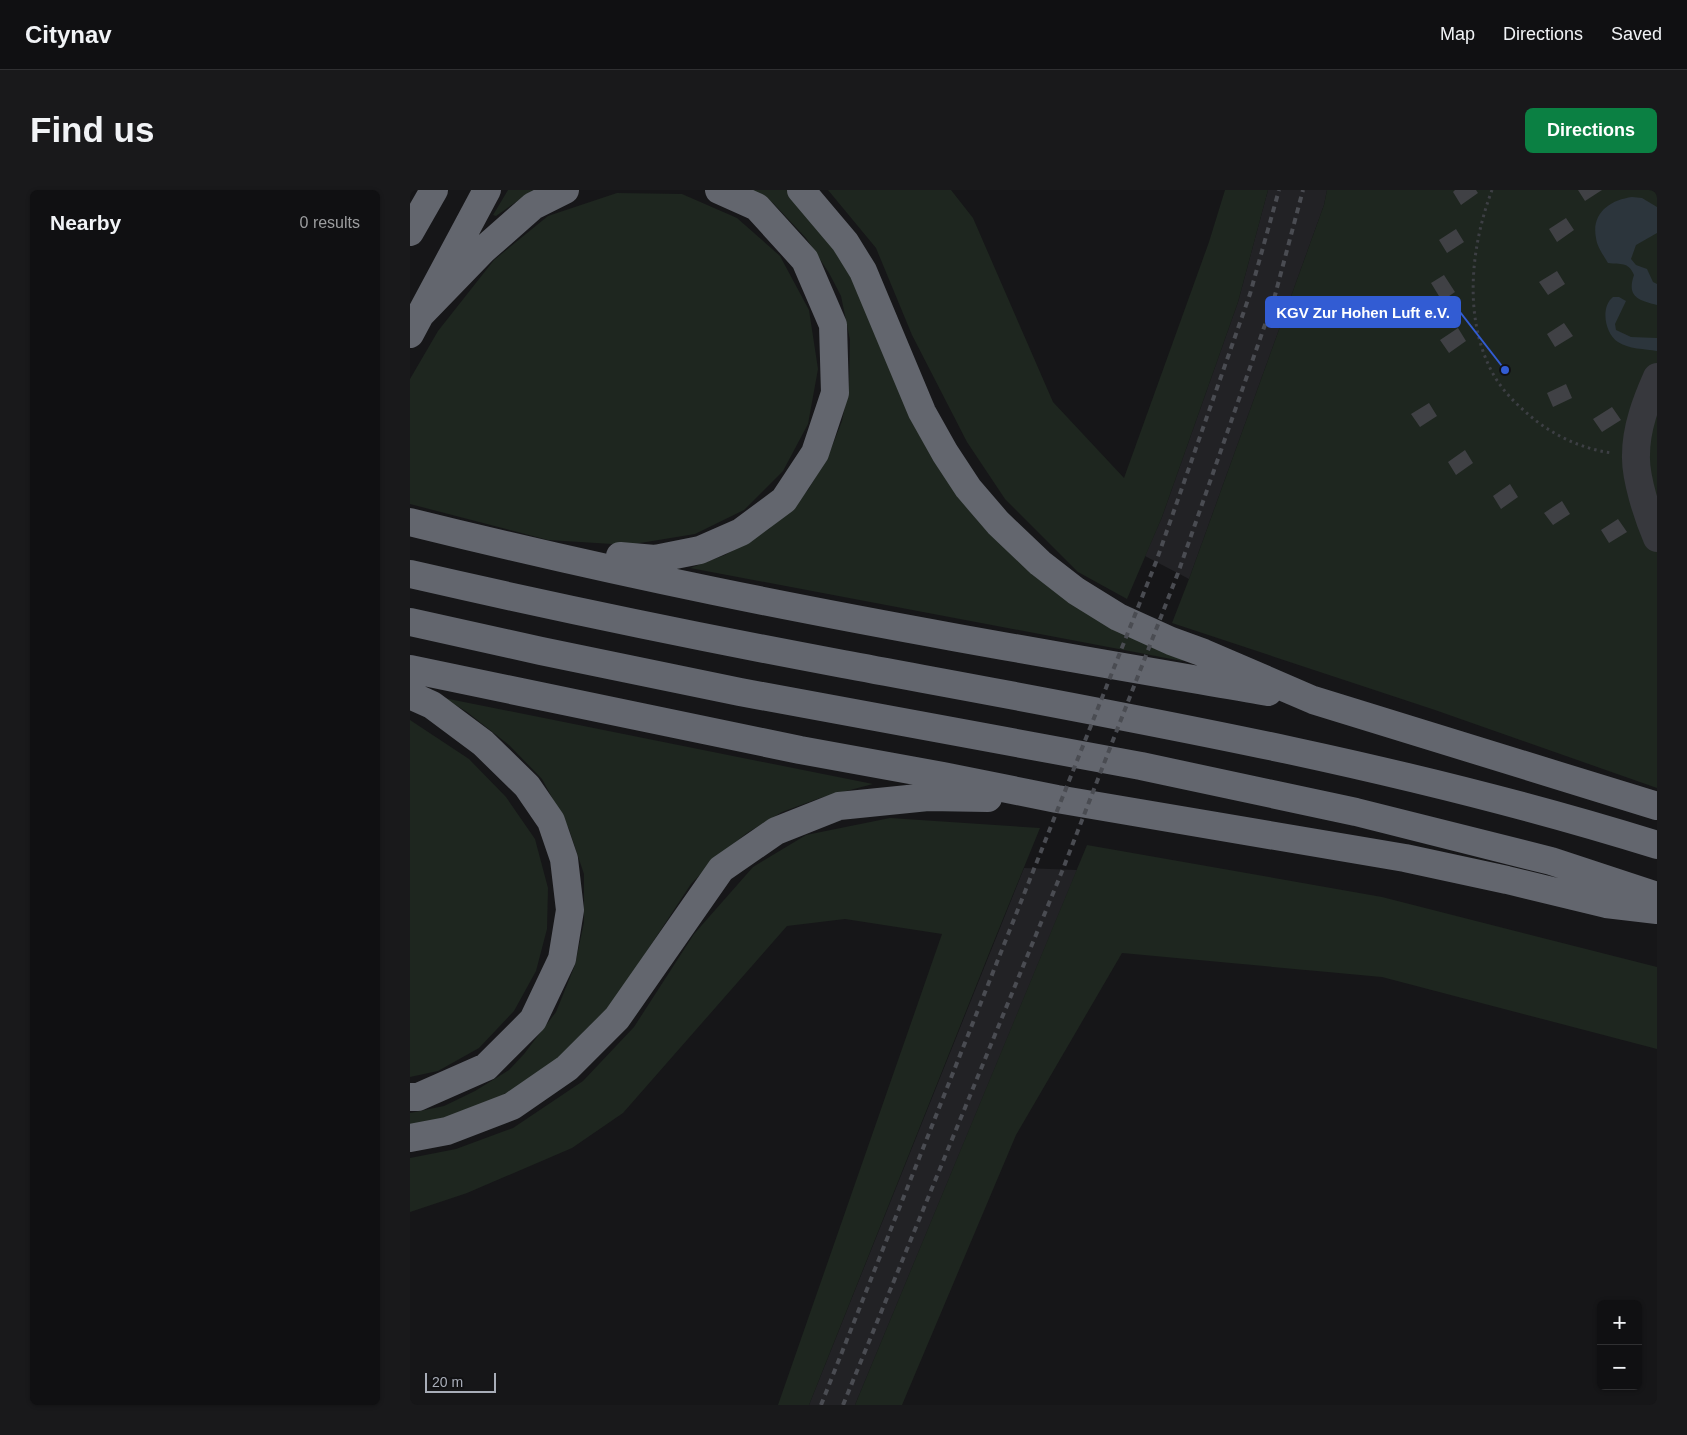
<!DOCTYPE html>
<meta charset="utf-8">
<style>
:root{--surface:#101012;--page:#19191b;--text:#f1f3f6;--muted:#9c9d9f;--line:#303032;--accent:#0b8043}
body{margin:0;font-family:Arial,sans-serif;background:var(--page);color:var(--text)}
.controls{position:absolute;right:15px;bottom:15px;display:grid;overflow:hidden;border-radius:8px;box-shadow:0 1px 4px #0004}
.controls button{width:45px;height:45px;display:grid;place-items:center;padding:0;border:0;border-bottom:1px solid var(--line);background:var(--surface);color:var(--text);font:25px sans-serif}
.scale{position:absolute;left:15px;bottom:12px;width:71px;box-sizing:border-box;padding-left:5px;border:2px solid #a8adb8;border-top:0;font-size:14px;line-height:18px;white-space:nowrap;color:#a8adb8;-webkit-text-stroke:4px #111113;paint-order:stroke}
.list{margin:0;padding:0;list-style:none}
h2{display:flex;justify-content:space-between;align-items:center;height:65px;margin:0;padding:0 20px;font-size:21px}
h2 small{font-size:16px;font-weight:400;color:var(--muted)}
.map{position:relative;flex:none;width:1247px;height:1215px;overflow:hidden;border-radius:8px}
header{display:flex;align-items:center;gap:30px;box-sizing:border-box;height:70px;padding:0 25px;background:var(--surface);border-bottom:1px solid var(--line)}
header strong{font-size:24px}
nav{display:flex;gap:28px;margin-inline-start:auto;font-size:18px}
.intro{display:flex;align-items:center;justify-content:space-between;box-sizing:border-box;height:120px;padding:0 30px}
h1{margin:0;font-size:35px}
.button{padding:12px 22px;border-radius:8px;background:var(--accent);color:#fff;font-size:18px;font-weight:700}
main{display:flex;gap:30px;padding:0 30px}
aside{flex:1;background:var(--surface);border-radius:8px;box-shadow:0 1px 4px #0004}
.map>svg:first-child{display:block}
.built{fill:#222225}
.green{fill:#1e261f}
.water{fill:#2c353c}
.building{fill:#404145}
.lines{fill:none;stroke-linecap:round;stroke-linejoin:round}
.path{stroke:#3d3f44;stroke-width:3;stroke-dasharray:2.5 4;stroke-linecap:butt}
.minor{stroke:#37383d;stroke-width:28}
.highway{stroke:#63666e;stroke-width:28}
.rail{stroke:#4a4c52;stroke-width:4;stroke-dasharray:6 5;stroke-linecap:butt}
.leader{fill:none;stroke:#325cd3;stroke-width:2}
.callout-dot{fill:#325cd3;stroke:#111113;stroke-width:2}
.callout{fill:#325cd3;stroke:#325cd3;stroke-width:2}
.callout-label{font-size:15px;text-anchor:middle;font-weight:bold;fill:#fff}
</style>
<header>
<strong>Citynav</strong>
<nav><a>Map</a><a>Directions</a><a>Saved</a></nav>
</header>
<div class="intro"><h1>Find us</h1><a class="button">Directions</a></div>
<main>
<aside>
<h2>Nearby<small>0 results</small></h2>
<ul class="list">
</ul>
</aside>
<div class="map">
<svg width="1247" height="1215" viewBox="0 0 1247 1215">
<rect width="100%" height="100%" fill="#161618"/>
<path class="built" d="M858,0H917L914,15L779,389L735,366L752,327L828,112Z
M614,678L667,680L445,1215H399Z"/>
<path class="green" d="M98,0H123L86,26L83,25Z
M342,0H380L421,50L447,96L551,307L777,470L772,471L280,378L315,365L359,339L398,300L419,264L432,231L439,196L440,150L431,106L419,83L396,48L363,13Z
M418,0H541L563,28L643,212L714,288L799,52L815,0H858L828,112L752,327L717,409L668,382L595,309L557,252L502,145L466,58Z
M917,0H1247V598L1025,520L762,433L779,389L914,15Z
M207,3L272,4L327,28L370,66L399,120L408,179L398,234L373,281L334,320L285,344L218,355L138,350L0,314V189L28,141L84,70L138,26Z
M34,508L463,594L410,608L372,622L337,643L308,666L281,694L206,808L175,845L149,868L117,891L72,918L0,939V923L34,916L65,901L99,880L114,864L146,822L165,775L174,732V684L159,639L132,589L99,555L57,522Z
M0,530L59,569L96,607L125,649L138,698L137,739L126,781L104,821L69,858L28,881L0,887Z
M480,628L630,638L580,761L399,1215H368L532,744L435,729L377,736L213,923L162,958L57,1003L0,1022V968L46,959L103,938L173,891L224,837L284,744L343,677L396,645Z
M677,655L972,707L1247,777V859L972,787L712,763L606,945L492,1215H445Z"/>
<path class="water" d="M1222,7L1232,8L1247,17V43L1226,55L1221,69L1226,75L1237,79L1243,92L1247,94V115C1230,110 1216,108 1224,85C1218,71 1211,75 1198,73C1194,66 1187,57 1186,48C1181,23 1200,10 1222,7Z
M1203,107H1209L1216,111L1205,134L1206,140L1221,147L1247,148V161C1235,159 1218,159 1208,152C1195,144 1190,117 1203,107Z"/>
<path class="building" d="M1045,0H1066L1068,3L1051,15L1043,2Z
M1168,0H1192L1175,11Z
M1156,28L1164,40L1147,52L1139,39Z
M1046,39L1054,52L1037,63L1029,50Z
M1147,81L1155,94L1138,105L1129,92Z
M1034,85L1045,102L1032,111L1021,93Z
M1154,133L1163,146L1145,157L1137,144Z
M1048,138L1056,151L1039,163L1030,150Z
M1156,194L1162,208L1143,217L1137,203Z
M1019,213L1027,226L1010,237L1001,224Z
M1202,217L1211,230L1192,242L1183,229Z
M1055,260L1063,273L1046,285L1038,272Z
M1100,294L1108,307L1091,319L1083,306Z
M1152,311L1160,324L1143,335L1134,323Z
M1208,329L1217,342L1199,353L1191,340Z"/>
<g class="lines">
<path class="path" d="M1082,0C1061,56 1053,127 1082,182C1091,199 1105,213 1119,225C1142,245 1172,259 1202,263"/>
<path class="minor" d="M1247,187C1236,212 1226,238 1226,265C1225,288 1238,327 1247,348"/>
<path class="highway" d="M391,0L435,52L453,81L512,222L535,263L558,298L588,333L630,373L666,401L708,427L761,451L794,463L903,510L1247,616
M0,42L24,0
M10,125L73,60L123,16L155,0
M0,144L77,0
M0,332C101,357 202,380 304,401C488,439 673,470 858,502
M210,366L245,369L290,360L331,342L374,310L405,263L425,203L423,135L395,70L347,17L309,0
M0,384C144,417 288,447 433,474C707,525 981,572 1247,655
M0,432L131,461L330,502L731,576L946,622L1141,671L1247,706
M0,479L390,560L533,586L647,609L995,668L1097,690L1196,714L1247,720
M0,505L22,515L73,553L117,596L141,631L154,669L160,720L152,769L123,830L76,877L8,907H0
M0,948L37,941L102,916L157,878L207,828L311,679L366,641L429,616L518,607L578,608"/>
<path class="rail" d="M411,1215L746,372L840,104L869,0
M433,1215L653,679L768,383L864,109L893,0"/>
</g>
<path class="leader" d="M1095 180L1050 122"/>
<circle class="callout-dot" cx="1095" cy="180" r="5"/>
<rect class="callout" x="856" y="107" width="194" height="30" rx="5"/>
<g class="callout-label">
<text x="953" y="128">KGV Zur Hohen Luft e.V.</text>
</g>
</svg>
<div class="controls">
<button>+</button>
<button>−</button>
</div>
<div class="scale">20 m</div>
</div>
</main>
